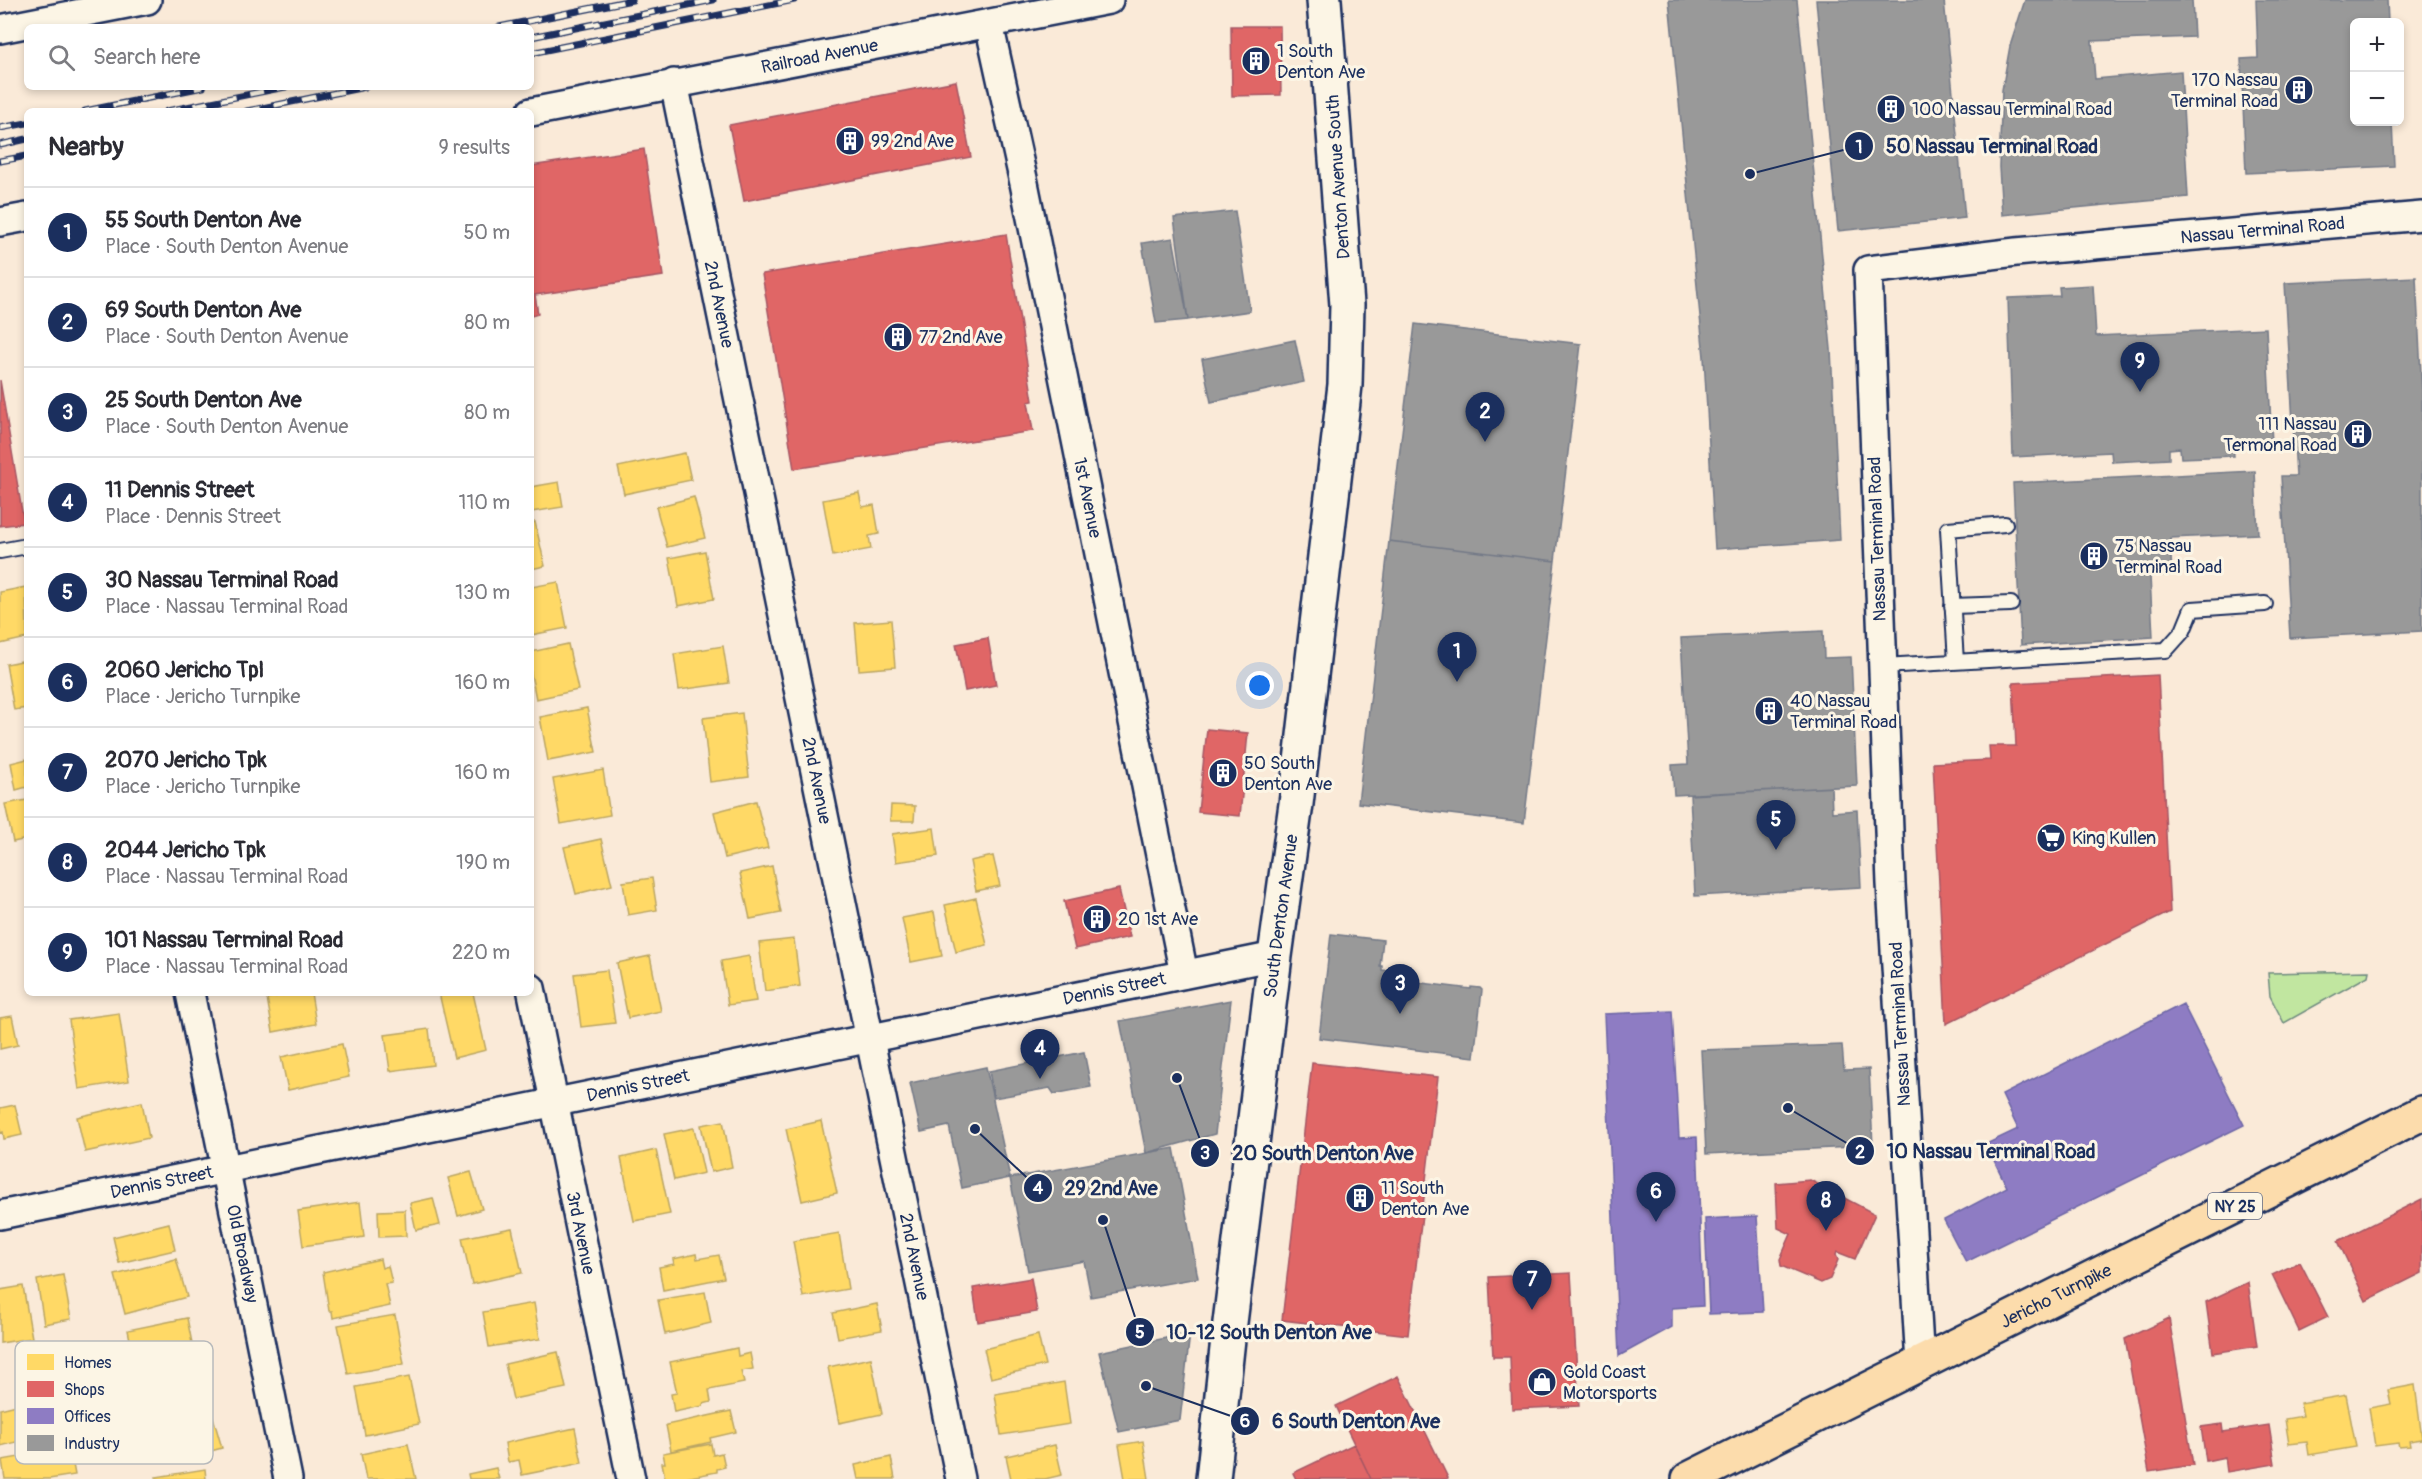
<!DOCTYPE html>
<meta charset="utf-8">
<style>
:root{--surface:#fff;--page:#f2f2f3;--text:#2b2b33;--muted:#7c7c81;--line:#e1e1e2;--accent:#1b2f5e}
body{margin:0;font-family:Pangolin,sans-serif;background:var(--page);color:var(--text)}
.controls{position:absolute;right:18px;top:18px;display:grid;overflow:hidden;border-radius:9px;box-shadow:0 3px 9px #0003}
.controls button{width:54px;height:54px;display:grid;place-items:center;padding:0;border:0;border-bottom:2px solid var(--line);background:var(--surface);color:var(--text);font:30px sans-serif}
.you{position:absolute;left:1260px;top:686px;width:21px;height:21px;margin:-15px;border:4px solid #fff;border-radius:50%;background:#1a73e8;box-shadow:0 0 0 9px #1a73e833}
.badge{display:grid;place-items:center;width:39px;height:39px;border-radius:50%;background:var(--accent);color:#fff;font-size:20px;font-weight:700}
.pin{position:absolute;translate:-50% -50px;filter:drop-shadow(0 2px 3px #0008)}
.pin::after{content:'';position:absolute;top:32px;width:21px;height:18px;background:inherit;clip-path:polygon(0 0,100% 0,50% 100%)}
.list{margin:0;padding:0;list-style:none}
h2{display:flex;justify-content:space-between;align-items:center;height:78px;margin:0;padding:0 24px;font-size:26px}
h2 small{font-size:20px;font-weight:400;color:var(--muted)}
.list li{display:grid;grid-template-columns:39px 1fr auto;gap:18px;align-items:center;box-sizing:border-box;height:90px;padding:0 24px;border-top:2px solid var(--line)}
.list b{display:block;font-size:22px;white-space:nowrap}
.list p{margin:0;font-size:20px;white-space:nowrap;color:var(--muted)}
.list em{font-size:20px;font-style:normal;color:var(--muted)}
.icon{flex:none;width:33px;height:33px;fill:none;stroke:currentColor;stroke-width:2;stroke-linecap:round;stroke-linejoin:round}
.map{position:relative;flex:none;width:2422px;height:1479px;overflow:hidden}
.search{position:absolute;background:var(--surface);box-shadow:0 3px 9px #0003;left:24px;top:24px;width:510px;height:66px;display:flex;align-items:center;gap:15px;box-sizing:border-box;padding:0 21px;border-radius:9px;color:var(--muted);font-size:22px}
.panel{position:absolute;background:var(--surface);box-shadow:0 3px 9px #0003;left:24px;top:108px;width:510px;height:888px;border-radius:9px}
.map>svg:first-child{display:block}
.green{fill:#c1e6a0;stroke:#6e8a7f;stroke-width:1.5}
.homes{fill:#ffd966;stroke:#bba664;stroke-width:1.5}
.shops{fill:#e06666;stroke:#a55664;stroke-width:1.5}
.offices{fill:#8e7cc3;stroke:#6c65a5;stroke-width:1.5}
.industry{fill:#999;stroke:#737987;stroke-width:1.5}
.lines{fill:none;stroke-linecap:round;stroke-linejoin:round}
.lane-casing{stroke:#1b2f5e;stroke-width:18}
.street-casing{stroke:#1b2f5e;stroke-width:32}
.secondary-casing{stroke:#1b2f5e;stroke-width:38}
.primary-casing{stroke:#1b2f5e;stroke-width:38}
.lane{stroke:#fcf5e5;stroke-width:14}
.street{stroke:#fcf5e5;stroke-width:27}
.secondary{stroke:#fcf5e5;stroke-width:33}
.primary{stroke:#fcdcac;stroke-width:33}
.rail-casing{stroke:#1b2f5e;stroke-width:7}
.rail{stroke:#fcf5e5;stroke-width:4.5;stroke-dasharray:14;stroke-linecap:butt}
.labels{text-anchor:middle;stroke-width:6;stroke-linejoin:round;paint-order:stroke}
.shield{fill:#fcf5e5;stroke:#5e6a86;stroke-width:1.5}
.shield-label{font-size:16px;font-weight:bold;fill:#1b2f5e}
.poi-label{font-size:18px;fill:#1b2f5e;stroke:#fcf5e5;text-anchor:start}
.street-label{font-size:18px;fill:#1b2f5e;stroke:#fcf5e5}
.key{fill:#fcf5e5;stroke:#b8babc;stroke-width:1.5}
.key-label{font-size:16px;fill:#1b2f5e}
.leader{fill:none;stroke:#1b2f5e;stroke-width:2}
.callout-dot{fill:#1b2f5e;stroke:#fcf5e5;stroke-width:2}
.mark-label{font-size:18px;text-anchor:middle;font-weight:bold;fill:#fff}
.callout-label{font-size:20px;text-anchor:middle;font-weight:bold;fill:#1b2f5e;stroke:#fcf5e5;stroke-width:6;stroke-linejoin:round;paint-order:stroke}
</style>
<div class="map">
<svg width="2422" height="1479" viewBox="0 0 2422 1479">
<rect width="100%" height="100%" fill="#faead8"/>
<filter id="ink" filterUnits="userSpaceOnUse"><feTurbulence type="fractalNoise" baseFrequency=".0167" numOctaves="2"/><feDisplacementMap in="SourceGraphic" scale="12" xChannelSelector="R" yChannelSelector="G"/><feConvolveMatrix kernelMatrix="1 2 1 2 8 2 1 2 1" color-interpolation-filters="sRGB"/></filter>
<g filter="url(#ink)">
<path class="green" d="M2369,971L2368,976L2284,1023L2270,996L2268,973Z"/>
<path class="homes" d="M685,453L691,480L624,494L618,467Z
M559,482L563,507L531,512V487Z
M859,493L862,507L874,505L879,534L869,536L871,549L833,556L823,500Z
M694,497L705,538L667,547L656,507Z
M535,522L545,566L531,569V523Z
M705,551L714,599L678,606L669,558Z
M558,582L567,628L531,635V587Z
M26,587L27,638L0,644V592Z
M891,620L895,667L859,670L855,623Z
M568,644L578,690L536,699L531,674V652Z
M723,646L729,683L679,690L674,654Z
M27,660V708L14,710L6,664Z
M587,708L596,752L548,761L540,717Z
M742,713L749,777L710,782L703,718Z
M27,759V787L16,790L11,763Z
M603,770L610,815L561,824L553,779Z
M27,800V839L13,842L5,804Z
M756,801L768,848L725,858L714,812Z
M891,805L915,806L914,821H890Z
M934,828L938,856L896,862L892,834Z
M601,839L612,885L576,894L564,847Z
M993,856L1000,886L976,891L970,861Z
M772,866L781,913L750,919L740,873Z
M652,878L657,910L628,915L623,882Z
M976,898L987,945L956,952L945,905Z
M934,912L942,956L911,962L902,918Z
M794,939L800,986L765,991L759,943Z
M650,956L661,1011L628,1018L617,963Z
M749,956L756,1001L728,1005L721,961Z
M607,970L615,1023L581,1027L574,974Z
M297,993H311L316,1024L273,1032L267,998Z
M439,993H473L486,1050L454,1058Z
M119,1013L129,1081L79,1089L69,1020Z
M12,1016L18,1045L0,1049V1018Z
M429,1029L433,1065L390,1071L385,1035Z
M342,1044L349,1077L288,1090L281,1057Z
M142,1102L149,1138L85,1152L77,1117Z
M15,1105L22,1135L4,1139L3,1132L0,1133V1108Z
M723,1121L732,1167L711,1172L701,1125Z
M821,1121L837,1193L802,1201L786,1129Z
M694,1128L704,1173L674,1180L664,1134Z
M656,1150L670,1214L634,1221L621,1158Z
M471,1172L482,1209L458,1216L448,1178Z
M433,1198L440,1225L416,1230L410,1203Z
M360,1202L364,1237L303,1246L298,1211Z
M405,1210L406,1236L379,1237L378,1211Z
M169,1223L175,1250L119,1263L113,1237Z
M512,1228L522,1273L472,1284L462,1238Z
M839,1233L848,1289L803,1297L793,1241Z
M696,1254L697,1259L719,1255L724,1278L663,1290L659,1267L674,1264L673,1259Z
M176,1259L187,1297L125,1314L115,1275Z
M380,1259L382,1268L388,1266L392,1283L385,1284L390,1306L333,1318L332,1311H329L323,1272Z
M63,1275L71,1319L44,1324L37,1280Z
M23,1286L32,1338L0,1343V1290Z
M705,1292L711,1323L665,1334L658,1300Z
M534,1303L540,1339L489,1347L483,1312Z
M877,1304L882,1330L838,1338L833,1313Z
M395,1315L404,1364L348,1374L338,1325Z
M187,1318L193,1348L134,1360L128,1330Z
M1038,1335L1045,1365L991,1378L984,1349Z
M737,1348L738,1356L750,1353L753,1369L741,1371L744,1383L709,1390L711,1402L703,1404V1406L674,1412L671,1394L677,1393L670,1362Z
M558,1352L566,1388L513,1399L505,1364Z
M871,1358L882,1414L839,1423L828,1367Z
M409,1377L419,1424L365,1435L356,1387Z
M1064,1382L1070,1424L1001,1435L995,1394Z
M2415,1385L2422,1439L2409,1441L2410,1446L2399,1447L2398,1443L2375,1446L2369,1408L2391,1404L2388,1390Z
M2346,1395L2356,1447L2309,1455L2307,1442L2289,1444L2285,1419L2303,1416L2300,1403Z
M53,1396L62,1431L0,1446V1409Z
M731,1411L736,1432L710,1438L711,1442L671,1451L666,1425Z
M213,1417L222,1448L179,1460L170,1429Z
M575,1428L582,1463L522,1475L519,1460L508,1462L505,1443Z
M1143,1441L1149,1479H1125L1119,1445Z
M408,1444L416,1479H366L361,1454Z
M711,1444L713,1455L722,1453L725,1467L717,1469V1472L680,1479L665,1478L662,1463H665L663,1453Z
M1055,1445L1062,1475L1045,1479H1011L1006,1456Z
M70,1448L75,1475L49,1479H5L2,1460Z
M891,1457L895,1479H858L855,1465Z
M496,1468L499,1479H469L468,1474Z
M205,1469L206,1479H157L156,1477Z"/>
<path class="shops" d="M1231,26H1280L1281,95L1232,96Z
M956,81L971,157L744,201L729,125Z
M644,149L663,276L535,295L538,314L531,316V166Z
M1006,234L1033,401L1028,402L1033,431L794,469L762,274Z
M0,380L24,523L0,526Z
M988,638L996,685L965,691L956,644Z
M2158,675L2170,912L1946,1024L1933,763L1990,760L1989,746H2016L2013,683Z
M1207,729L1248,733L1240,816L1198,812Z
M1119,889L1130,937L1075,949L1064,901Z
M1312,1063L1438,1077L1408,1335L1282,1320Z
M1810,1180L1875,1214L1855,1259L1837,1252L1836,1255L1838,1260L1830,1279L1821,1283L1781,1266L1780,1259L1791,1234L1778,1228L1776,1183Z
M2422,1199V1273L2366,1301L2338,1241Z
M2300,1262L2328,1317L2299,1331L2272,1275Z
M1571,1273L1579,1406L1512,1409L1510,1357H1493L1489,1277Z
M1031,1278L1037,1312L978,1322L973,1288Z
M2248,1282L2257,1346L2213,1353L2206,1302Z
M2169,1318L2193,1465L2149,1472L2125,1339Z
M1398,1376L1448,1478L1446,1479H1371L1336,1406Z
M2222,1424L2223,1432L2269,1425L2275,1464L2227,1472L2225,1457L2206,1461L2201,1427Z
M1354,1444L1371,1479H1296L1293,1473Z"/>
<path class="offices" d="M2183,1004L2244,1125L1966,1262L1944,1220L2007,1187L1986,1144L2018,1129L2002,1095Z
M1672,1011L1679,1138L1697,1137L1703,1306L1672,1308V1327L1619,1356L1604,1014Z
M1757,1216L1763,1312L1709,1314L1705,1219Z"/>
<path class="industry" d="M1669,0H1797L1831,349L1840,540L1715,549L1704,357Z
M1816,0H1944L1965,218L1838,231Z
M2025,0H2192L2194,37L2092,41L2095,79L2181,71L2188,197L2002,215L1999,167L2002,90L2010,46Z
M2256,0H2387L2388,22H2354V122H2392L2394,166L2246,173L2241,59L2258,58Z
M1235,211L1250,311L1188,320L1174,218Z
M1173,238L1188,320L1156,323L1142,243Z
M2416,277L2422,393V631L2290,638L2281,476H2296L2285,283Z
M2093,285L2096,336L2266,328L2272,444L2233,446L2234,456L2181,458L2180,448L2169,449V459L2112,462L2111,452L2013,457L2008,298L2060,296L2059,287Z
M1415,324L1581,344L1555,561L1389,541Z
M1295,340L1304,382L1211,402L1202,359Z
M2255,471L2258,534L2170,538L2172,575L2150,576L2153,637L2021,645L2013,483Z
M1389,541L1555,561L1524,823L1358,803Z
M1823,631L1824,658L1851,657L1857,786L1674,795L1672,765L1688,764L1681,638Z
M1831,787L1832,812L1857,810L1861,887L1695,896L1690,795Z
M1331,934L1383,940L1380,966H1382V970L1390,971L1389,979L1471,989V987L1480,988L1482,990L1474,1057L1319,1038Z
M1231,1000L1215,1134L1146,1153L1120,1021Z
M1842,1045L1844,1070L1869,1069L1873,1146L1706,1154L1701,1050Z
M1084,1052L1091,1087L1054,1094L1050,1088L994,1098L989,1071Z
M986,1067L1010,1178L962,1188L949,1126L921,1132L910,1083Z
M1174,1148L1198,1278L1091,1297L1084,1261L1028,1271L1010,1178Z
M1190,1333L1180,1420L1119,1432L1099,1352Z"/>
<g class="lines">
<g class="lane-casing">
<path id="lane" d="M0,551L27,546
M1952,606L2011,604
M1956,662L1948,529L2005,524
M1883,666L2166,650L2183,631L2192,609L2265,604"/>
</g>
<g class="street-casing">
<g id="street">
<path id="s1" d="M989,24L1024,183L1184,974"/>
<path d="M0,29L147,0"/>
<path id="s2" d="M674,83L960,1479"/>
<path id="s3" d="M531,112L1109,0"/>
<path d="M0,222L27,217"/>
<path id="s4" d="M531,988L631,1479"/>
<path id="s5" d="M190,993L288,1479"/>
<path id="s6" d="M0,1215L1275,956"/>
<path id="s7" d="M1920,1364L1891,884L1868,270L2016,252L2422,216"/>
</g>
</g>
<g class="secondary-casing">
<g id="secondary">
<path id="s8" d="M1213,1479L1228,1339L1275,956L1296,804L1345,385L1347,305L1324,0"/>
</g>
</g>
<g class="primary-casing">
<g id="primary">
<path id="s9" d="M1689,1479L2422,1113"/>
</g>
</g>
<use href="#lane" class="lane"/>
<use href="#street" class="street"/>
<use href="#secondary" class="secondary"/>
<use href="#primary" class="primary"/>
<g class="rail-casing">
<path id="rail" d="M499,27L632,0
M531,37L713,0
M531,53L794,0
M85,111L203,87
M167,111L285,87
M247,111L365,87
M0,128L27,123
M0,145L27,139
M0,161L27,156"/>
</g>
<use href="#rail" class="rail"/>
</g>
</g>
<defs>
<g id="building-disc" transform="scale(1.5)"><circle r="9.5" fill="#1b2f5e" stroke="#fcf5e5"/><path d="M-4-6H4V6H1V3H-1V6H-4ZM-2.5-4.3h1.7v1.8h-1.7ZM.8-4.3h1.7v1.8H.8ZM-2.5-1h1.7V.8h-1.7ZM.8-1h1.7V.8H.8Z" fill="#fff"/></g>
<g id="supermarket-disc" transform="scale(1.5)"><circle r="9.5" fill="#1b2f5e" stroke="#fcf5e5"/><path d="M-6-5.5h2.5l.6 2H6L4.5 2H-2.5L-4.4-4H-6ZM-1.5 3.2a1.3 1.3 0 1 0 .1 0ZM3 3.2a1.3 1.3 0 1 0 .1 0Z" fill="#fff"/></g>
<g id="shop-disc" transform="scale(1.5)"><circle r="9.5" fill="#1b2f5e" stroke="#fcf5e5"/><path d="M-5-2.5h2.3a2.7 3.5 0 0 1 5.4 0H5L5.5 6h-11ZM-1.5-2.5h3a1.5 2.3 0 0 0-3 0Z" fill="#fff"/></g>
</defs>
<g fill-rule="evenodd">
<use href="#building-disc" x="1256" y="61"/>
<use href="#building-disc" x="2299" y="90"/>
<use href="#building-disc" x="1891" y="109"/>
<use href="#building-disc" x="850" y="141"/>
<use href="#building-disc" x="898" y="337"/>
<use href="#building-disc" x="2358" y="434"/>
<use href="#building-disc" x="2094" y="556"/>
<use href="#building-disc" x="1769" y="711"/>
<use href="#building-disc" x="1223" y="773"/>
<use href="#supermarket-disc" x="2051" y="838"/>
<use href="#building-disc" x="1097" y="919"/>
<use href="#building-disc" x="1360" y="1198"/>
<use href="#shop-disc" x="1542" y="1382"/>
</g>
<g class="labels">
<rect class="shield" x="2208" y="1193" width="54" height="26" rx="4.5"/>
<g class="shield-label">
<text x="2235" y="1212">NY 25</text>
</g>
<g class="poi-label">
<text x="1277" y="57">1 South<tspan x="1277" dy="21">Denton Ave</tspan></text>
<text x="2278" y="86" text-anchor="end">170 Nassau<tspan x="2278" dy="21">Terminal Road</tspan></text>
<text x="1912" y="115">100 Nassau Terminal Road</text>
<text x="871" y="147">99 2nd Ave</text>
<text x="919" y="343">77 2nd Ave</text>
<text x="2337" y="430" text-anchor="end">111 Nassau<tspan x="2337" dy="21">Termonal Road</tspan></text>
<text x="2115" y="552">75 Nassau<tspan x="2115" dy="21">Terminal Road</tspan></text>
<text x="1790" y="707">40 Nassau<tspan x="1790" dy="21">Terminal Road</tspan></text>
<text x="1244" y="769">50 South<tspan x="1244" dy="21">Denton Ave</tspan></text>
<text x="2072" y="844">King Kullen</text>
<text x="1118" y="925">20 1st Ave</text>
<text x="1381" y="1194">11 South<tspan x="1381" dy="21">Denton Ave</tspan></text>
<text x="1563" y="1378">Gold Coast<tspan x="1563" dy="21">Motorsports</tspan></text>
</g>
<g class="street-label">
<text dy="6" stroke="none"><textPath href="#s3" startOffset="294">Railroad Avenue</textPath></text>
<text transform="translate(1338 177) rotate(-94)" y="6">Denton Avenue South</text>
<text dy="6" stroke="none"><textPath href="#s7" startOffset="1492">Nassau Terminal Road</textPath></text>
<text dy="6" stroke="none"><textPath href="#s2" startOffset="226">2nd Avenue</textPath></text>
<text dy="6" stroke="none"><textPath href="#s1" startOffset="484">1st Avenue</textPath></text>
<text transform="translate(1877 539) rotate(-92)" y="6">Nassau Terminal Road</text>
<text dy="6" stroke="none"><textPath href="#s2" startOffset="712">2nd Avenue</textPath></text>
<text dy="6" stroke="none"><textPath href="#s8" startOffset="567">South Denton Avenue</textPath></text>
<text dy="6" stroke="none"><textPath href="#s6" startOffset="1137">Dennis Street</textPath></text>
<text transform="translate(1900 1024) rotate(-93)" y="6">Nassau Terminal Road</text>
<text dy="6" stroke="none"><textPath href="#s6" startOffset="651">Dennis Street</textPath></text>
<text dy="6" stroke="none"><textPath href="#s6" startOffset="165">Dennis Street</textPath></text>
<text dy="6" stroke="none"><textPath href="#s4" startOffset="250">3rd Avenue</textPath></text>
<text dy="6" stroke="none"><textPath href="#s5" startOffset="266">Old Broadway</textPath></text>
<text dy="6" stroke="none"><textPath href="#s2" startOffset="1198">2nd Avenue</textPath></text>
<text dy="6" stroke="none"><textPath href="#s9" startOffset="410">Jericho Turnpike</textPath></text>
</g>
</g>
<rect x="15" y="1341" width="198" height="123" rx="9" class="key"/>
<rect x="27" y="1354" width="27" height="16" fill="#ffd966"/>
<rect x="27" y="1381" width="27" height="16" fill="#e06666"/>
<rect x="27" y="1408" width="27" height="16" fill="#8e7cc3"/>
<rect x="27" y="1435" width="27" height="16" fill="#999"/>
<g class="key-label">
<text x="64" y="1368">Homes</text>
<text x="64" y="1395">Shops</text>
<text x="64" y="1422">Offices</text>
<text x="64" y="1449">Industry</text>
</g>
<path class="leader" d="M1750 174L1859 146M1788 1108L1860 1151M1177 1078L1205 1153M975 1129L1038 1188M1103 1220L1140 1332M1146 1386L1245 1421"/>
<g class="callout-dot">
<circle cx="1750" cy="174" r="6"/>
<circle cx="1788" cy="1108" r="6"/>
<circle cx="1177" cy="1078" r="6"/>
<circle cx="975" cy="1129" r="6"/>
<circle cx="1103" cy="1220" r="6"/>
<circle cx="1146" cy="1386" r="6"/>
<circle cx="1859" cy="146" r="15"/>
<circle cx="1860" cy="1151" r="15"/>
<circle cx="1205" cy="1153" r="15"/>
<circle cx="1038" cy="1188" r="15"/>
<circle cx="1140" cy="1332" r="15"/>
<circle cx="1245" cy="1421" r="15"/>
</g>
<g class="mark-label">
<text x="1859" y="153">1</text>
<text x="1860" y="1158">2</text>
<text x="1205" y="1159">3</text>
<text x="1038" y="1194">4</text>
<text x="1140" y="1338">5</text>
<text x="1245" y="1427">6</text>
</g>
<g class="callout-label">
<text x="1992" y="153">50 Nassau Terminal Road</text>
<text x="1991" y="1158">10 Nassau Terminal Road</text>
<text x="1323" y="1160">20 South Denton Ave</text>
<text x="1111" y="1195">29 2nd Ave</text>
<text x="1269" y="1339">10-12 South Denton Ave</text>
<text x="1356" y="1428">6 South Denton Ave</text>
</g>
</svg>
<div class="controls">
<button>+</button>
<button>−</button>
</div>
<div class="you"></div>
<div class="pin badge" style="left:1457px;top:682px">1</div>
<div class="pin badge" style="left:1485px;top:442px">2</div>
<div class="pin badge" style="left:1400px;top:1014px">3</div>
<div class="pin badge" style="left:1040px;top:1079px">4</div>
<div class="pin badge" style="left:1776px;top:850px">5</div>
<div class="pin badge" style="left:1656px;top:1222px">6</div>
<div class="pin badge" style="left:1532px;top:1310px">7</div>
<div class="pin badge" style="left:1826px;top:1231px">8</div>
<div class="pin badge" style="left:2140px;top:392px">9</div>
<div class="search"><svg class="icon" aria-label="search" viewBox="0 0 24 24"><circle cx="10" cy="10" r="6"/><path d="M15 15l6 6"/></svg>Search here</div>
<section class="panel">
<h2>Nearby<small>9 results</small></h2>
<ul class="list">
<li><span class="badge">1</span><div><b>55 South Denton Ave</b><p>Place · South Denton Avenue</p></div><em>50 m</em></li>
<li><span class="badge">2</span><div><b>69 South Denton Ave</b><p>Place · South Denton Avenue</p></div><em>80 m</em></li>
<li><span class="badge">3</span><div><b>25 South Denton Ave</b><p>Place · South Denton Avenue</p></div><em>80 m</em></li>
<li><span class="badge">4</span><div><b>11 Dennis Street</b><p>Place · Dennis Street</p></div><em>110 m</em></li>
<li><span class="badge">5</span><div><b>30 Nassau Terminal Road</b><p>Place · Nassau Terminal Road</p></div><em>130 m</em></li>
<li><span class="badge">6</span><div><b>2060 Jericho Tpl</b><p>Place · Jericho Turnpike</p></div><em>160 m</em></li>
<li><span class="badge">7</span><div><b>2070 Jericho Tpk</b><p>Place · Jericho Turnpike</p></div><em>160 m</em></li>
<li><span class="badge">8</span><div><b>2044 Jericho Tpk</b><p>Place · Nassau Terminal Road</p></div><em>190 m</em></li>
<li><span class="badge">9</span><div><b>101 Nassau Terminal Road</b><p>Place · Nassau Terminal Road</p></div><em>220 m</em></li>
</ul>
</section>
</div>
